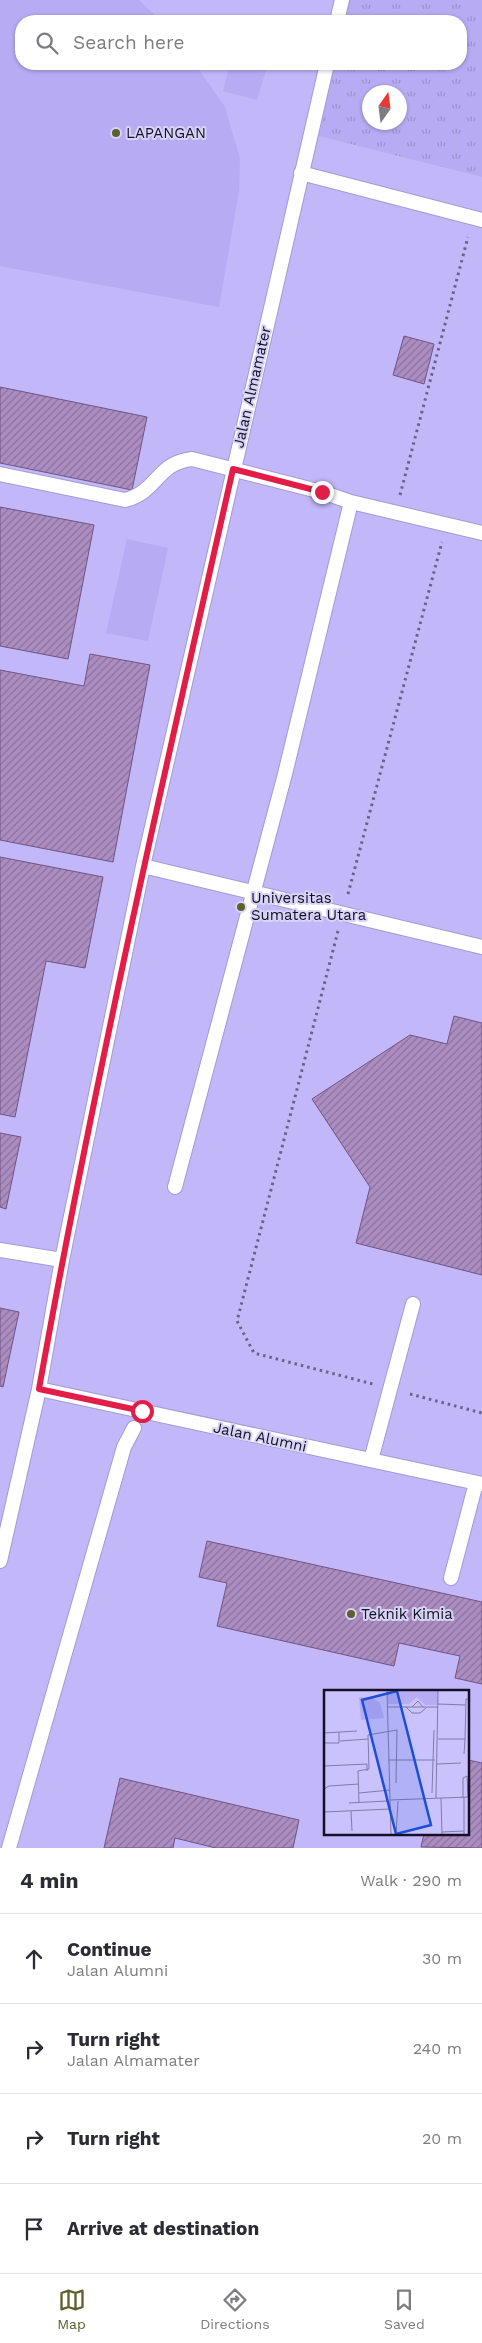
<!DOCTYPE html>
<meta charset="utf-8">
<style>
:root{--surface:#fff;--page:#f7f7f7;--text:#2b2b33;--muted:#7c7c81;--line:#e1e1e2;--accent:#5d602d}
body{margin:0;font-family:"Work Sans",sans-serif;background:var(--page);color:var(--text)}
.compass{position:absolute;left:362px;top:85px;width:45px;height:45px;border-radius:50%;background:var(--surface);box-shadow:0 1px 4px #0004;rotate:14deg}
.stop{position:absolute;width:15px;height:15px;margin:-11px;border:4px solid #e11d48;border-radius:50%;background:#fff}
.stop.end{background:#e11d48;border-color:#fff;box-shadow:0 1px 5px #0008}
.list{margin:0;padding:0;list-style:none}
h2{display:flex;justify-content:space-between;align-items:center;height:65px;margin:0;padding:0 20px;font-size:21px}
h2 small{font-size:16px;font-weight:400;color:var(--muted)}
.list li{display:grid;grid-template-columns:32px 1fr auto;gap:15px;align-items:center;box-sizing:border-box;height:90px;padding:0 20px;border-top:1px solid var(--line)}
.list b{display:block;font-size:19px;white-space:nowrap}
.list p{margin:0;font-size:16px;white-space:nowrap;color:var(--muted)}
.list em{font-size:16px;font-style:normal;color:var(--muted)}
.icon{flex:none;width:28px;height:28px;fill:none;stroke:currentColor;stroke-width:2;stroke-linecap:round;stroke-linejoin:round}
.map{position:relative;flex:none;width:482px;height:1848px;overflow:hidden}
.search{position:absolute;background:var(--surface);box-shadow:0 1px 4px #0004;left:15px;right:15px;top:15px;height:55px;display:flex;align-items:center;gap:12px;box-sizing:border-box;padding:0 18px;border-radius:20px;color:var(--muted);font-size:19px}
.sheet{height:425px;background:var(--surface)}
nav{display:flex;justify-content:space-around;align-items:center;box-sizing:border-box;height:70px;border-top:1px solid var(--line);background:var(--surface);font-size:14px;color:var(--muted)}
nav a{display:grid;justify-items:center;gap:2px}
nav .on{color:var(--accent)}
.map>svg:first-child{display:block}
.built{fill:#c1b7f9;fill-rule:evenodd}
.grass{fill:url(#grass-tufts);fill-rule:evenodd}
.green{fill:#b7abf4}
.building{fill:url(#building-hatch);stroke:#715484}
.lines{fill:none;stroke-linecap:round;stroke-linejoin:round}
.lane-casing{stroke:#a49bd4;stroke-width:16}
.path{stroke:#69638a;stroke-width:3;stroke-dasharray:2.5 4;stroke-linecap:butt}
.lane{stroke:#fff;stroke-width:14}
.route{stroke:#e11d48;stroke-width:6}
.poi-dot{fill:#5d602d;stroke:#d7d3f6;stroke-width:2}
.labels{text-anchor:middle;stroke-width:4;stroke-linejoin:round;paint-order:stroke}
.poi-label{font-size:15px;fill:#141025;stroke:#d7d3f6;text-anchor:start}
.street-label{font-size:15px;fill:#141025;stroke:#d7d3f6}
.inset-road{fill:none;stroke:#817ba7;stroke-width:1}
.view{fill:#1d4ed8;fill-opacity:0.15;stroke:#1d4ed8;stroke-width:2.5}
.inset-edge{fill:none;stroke:#141025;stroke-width:2.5}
</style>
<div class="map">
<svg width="482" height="1848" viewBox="0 0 482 1848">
<defs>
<pattern id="grass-tufts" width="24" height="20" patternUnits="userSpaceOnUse" patternTransform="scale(1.25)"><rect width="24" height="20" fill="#b7abf4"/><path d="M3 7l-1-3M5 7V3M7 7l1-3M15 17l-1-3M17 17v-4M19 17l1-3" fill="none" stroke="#9c92d1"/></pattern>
<pattern id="building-hatch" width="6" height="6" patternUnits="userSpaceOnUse" patternTransform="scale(1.25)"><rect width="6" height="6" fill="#ac8dc1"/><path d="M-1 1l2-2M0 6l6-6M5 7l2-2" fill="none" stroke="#8b729d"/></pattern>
</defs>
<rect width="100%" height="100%" fill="#cac2fd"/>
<path class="built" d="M0,0H482V1848H0ZM21,21H461V64H21ZM370,92H400V122H370ZM326,1692H468V1834H326Z"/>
<path class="grass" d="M348,0H482V177L319,136L334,64H461V21H343ZM370,92H400V122H370Z"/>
<path class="green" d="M0,0H139L161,21H21V64H195L225,107L240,159L239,191L219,307L0,266Z
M230,64H268L257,100L223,91Z
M127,539L168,548L148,641L106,633Z"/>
<path class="building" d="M404,336L434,344L424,384L393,375Z
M0,387L147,417L132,490L0,463Z
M0,507L94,525L68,659L0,646Z
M90,654L150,665L113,862L0,840V670L84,686Z
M0,857L103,877L85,968L46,961L15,1117L0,1114Z
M454,1016L482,1023V1275L356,1243L370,1187L312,1099L410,1035L447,1044Z
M0,1133L21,1137L6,1209L0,1207Z
M0,1308L19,1312L3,1387L0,1386Z
M207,1541L482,1602V1684L455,1678L460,1656L399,1643L394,1666L217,1626L227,1583L199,1577Z
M468,1760L482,1763V1848L421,1847L424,1834H468Z
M120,1778L299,1820L293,1848H216L175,1838L173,1848H104Z"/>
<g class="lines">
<g class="lane-casing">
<path id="lane" d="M337,21L342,0
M301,173L482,220
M0,474L125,500C159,491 156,463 192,459L322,492L351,502L285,774L175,1187
M351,502L482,533
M143,866L482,947
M0,1250L62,1260
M39,1389L482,1484
M371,1460L413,1304
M0,1561L39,1389L62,1260L143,866L327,64
M451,1578L476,1483
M9,1848L124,1447L134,1428"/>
</g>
<path class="path" d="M400,495L468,237
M348,894L442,542
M338,931L237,1321L254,1353L373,1384
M410,1394L482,1413"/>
<use href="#lane" class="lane"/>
</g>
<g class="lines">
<path class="route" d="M142,1411L39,1389C94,1081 164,775 233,469L322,492"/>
</g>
<g class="poi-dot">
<circle cx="116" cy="133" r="5"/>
<circle cx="241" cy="907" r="5"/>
<circle cx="351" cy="1614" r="5"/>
</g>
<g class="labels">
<g class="poi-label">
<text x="126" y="138">LAPANGAN</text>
<text x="251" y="903">Universitas<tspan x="251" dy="17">Sumatera Utara</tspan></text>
<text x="361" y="1619">Teknik Kimia</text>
</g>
<g class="street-label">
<text transform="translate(252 387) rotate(-77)" y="5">Jalan Almamater</text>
<text transform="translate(260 1437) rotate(12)" y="5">Jalan Alumni</text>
</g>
</g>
<g transform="translate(324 1690)">
<rect width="145" height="145" fill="#cac2fd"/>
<path d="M63,0H114V15H101L93,7L85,14H64Z" fill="#b7abf4"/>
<path d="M35,7H47L56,13L60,28L37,30Z" fill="#b7abf4"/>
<path class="inset-road" d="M63,0L67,145M114,14L142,15M63,17H114M82,17L88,23H96L102,18M88,17L94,11L99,17M0,43L33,41M114,49H141L142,9H145M16,51L44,49M0,53H15V42M140,64L141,49M64,70H111M113,74L137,73M0,76L43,74V81M0,99L5,96L35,94M35,103L66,100M108,103L110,40M112,108L114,0M117,108L118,145M139,108V88L143,86L144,107M66,110L145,107M25,113L63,111M35,113L34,81L45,79L44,45L73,40L72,93M27,121L28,141M0,122L66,119M118,142L140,141M72,145L74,111M140,145V107"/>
<path class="view" d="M73,1L107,135L72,144L38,10Z"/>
<rect width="145" height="145" class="inset-edge"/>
</g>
</svg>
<svg class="compass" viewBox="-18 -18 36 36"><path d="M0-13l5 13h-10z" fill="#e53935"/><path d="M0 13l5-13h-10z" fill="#7c7c81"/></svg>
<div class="stop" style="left:142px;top:1411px"></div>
<div class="stop end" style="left:322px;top:492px"></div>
<div class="search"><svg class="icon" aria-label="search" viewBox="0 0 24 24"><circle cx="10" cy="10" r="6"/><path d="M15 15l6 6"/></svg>Search here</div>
</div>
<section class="sheet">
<h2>4 min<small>Walk · 290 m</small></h2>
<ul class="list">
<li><svg class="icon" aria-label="ahead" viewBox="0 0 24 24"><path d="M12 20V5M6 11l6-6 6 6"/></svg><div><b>Continue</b><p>Jalan Alumni</p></div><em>30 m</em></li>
<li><svg class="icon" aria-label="right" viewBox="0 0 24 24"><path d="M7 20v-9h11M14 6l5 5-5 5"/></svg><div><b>Turn right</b><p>Jalan Almamater</p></div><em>240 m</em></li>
<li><svg class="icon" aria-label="right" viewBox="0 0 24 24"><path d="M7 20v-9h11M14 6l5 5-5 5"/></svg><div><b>Turn right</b></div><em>20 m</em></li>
<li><svg class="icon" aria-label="arrive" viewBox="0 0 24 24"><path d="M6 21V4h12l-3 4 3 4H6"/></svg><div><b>Arrive at destination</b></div></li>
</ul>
</section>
<nav>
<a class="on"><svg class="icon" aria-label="map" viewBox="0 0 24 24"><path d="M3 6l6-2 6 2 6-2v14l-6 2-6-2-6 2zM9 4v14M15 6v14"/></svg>Map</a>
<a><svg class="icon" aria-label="directions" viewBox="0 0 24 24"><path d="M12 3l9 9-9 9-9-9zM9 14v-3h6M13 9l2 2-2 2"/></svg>Directions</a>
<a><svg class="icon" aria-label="saved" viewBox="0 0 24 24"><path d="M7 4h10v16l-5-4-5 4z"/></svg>Saved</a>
</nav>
